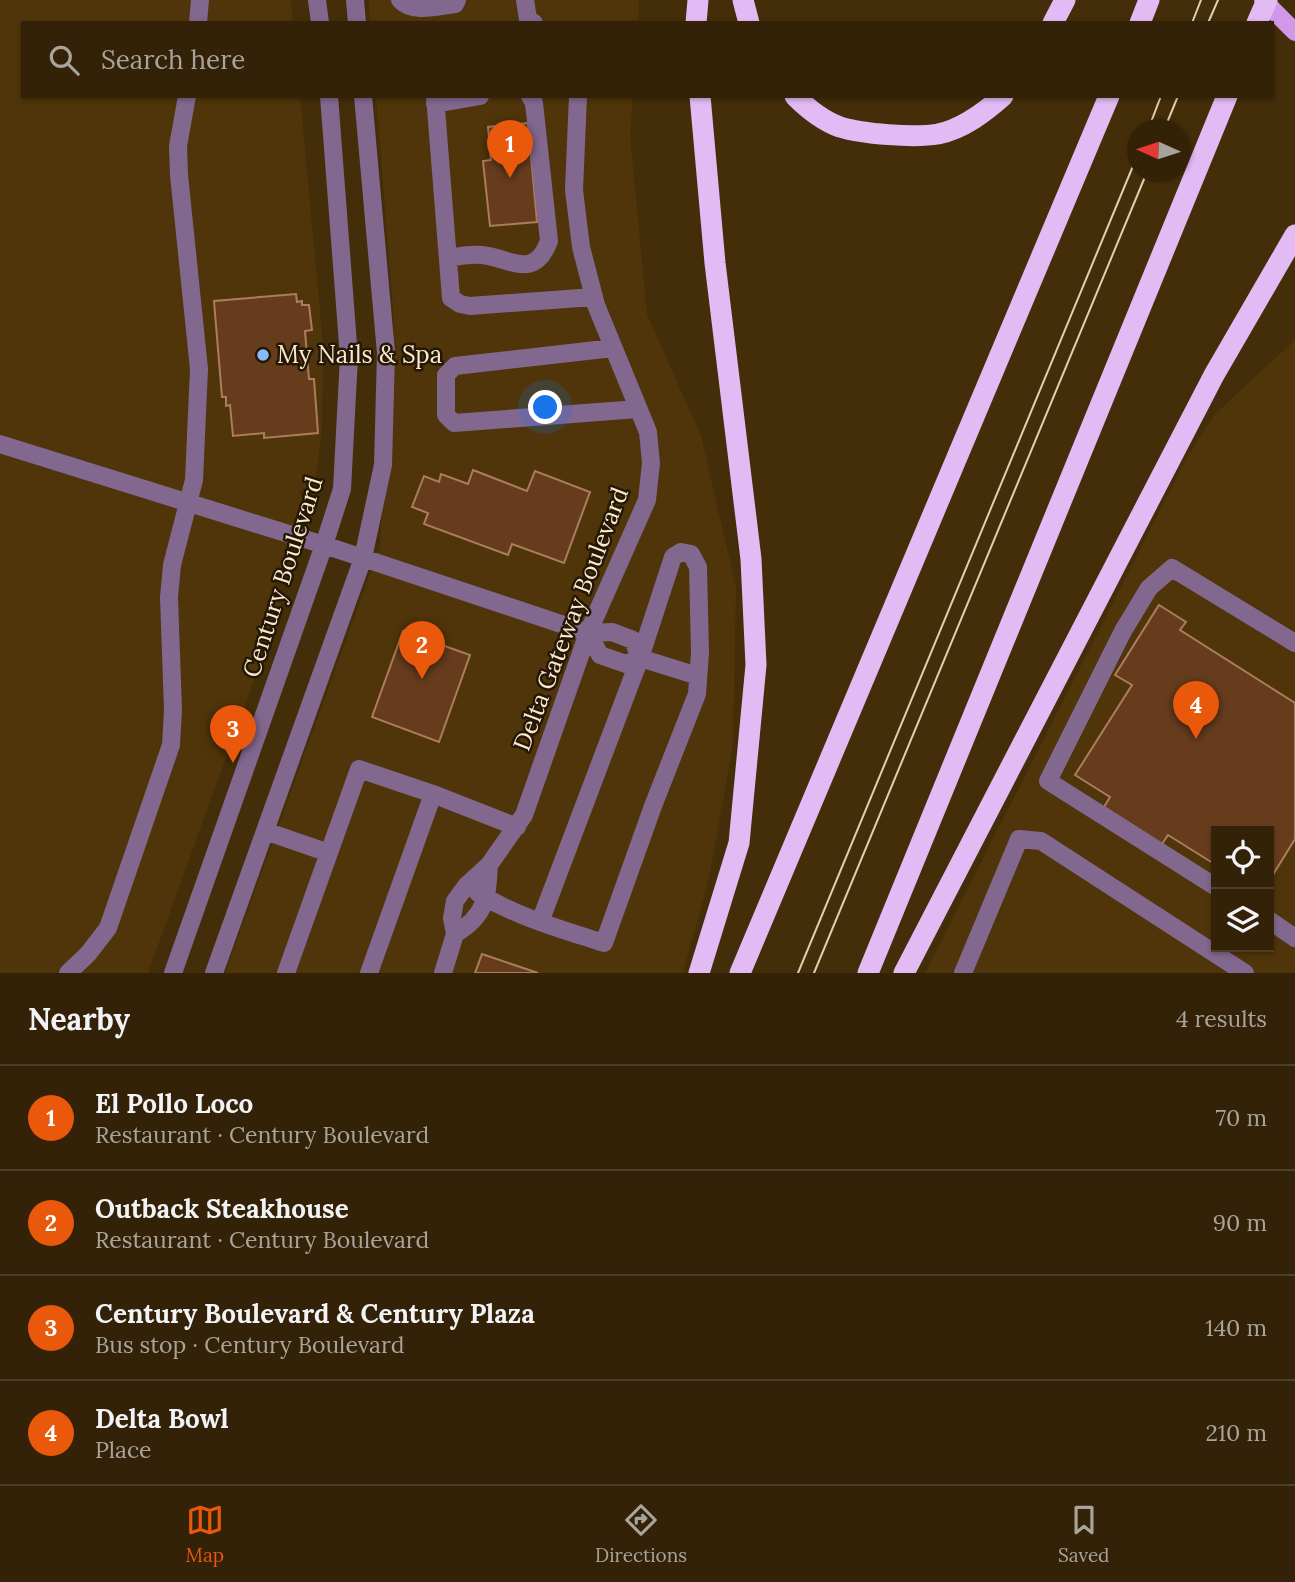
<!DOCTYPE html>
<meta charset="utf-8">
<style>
:root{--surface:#332207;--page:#3e2f15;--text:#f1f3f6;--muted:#a9a49b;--line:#4e3f28;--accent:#ea580c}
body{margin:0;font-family:Lora,serif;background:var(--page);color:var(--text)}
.controls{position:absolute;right:21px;bottom:21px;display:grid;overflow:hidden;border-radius:0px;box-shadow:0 2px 5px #0004}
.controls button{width:63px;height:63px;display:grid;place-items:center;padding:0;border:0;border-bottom:2px solid var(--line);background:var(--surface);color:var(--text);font:35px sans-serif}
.compass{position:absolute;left:1127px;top:119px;width:63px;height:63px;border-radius:50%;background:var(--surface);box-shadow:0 2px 5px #0004;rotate:273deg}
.you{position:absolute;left:546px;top:408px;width:24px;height:24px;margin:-18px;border:5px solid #fff;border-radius:50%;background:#1a73e8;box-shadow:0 0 0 10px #1a73e833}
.badge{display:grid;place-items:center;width:46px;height:46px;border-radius:50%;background:var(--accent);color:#fff;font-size:23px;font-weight:700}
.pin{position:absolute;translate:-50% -58px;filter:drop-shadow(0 2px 4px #0008)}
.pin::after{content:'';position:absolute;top:37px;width:24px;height:21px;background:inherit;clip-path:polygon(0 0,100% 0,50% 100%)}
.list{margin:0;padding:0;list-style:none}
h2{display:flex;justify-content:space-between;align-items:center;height:91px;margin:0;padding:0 28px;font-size:30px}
h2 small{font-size:23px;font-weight:400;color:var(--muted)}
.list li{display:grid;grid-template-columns:46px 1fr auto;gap:21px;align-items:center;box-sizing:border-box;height:105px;padding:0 28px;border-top:2px solid var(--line)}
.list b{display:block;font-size:26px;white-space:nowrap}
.list p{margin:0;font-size:23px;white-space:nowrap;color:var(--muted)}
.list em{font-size:23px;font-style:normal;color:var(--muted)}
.icon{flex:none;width:38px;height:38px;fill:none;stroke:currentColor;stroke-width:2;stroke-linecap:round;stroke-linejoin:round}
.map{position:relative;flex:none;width:1295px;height:973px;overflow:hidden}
.search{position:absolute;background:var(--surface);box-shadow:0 2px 5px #0004;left:21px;right:21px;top:21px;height:77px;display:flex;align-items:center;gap:18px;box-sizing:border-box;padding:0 24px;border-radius:0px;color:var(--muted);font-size:26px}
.sheet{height:511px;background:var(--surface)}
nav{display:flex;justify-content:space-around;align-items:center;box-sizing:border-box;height:98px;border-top:2px solid var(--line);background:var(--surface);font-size:19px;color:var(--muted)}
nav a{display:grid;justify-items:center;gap:4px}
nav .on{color:var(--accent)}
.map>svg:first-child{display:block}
.built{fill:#4f3509;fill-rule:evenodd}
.building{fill:#663c1d;stroke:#ac7d5d;stroke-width:2}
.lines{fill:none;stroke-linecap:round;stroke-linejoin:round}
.minor{stroke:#82678f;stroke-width:18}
.major{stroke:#d198ea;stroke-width:18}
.highway{stroke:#e2baf4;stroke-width:21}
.tram{stroke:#e1cfb5;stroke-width:2}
.highway-bridge{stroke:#e2baf4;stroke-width:21}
.poi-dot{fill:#88bbfc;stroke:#241805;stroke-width:2.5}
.labels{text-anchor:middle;stroke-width:5;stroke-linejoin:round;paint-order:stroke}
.poi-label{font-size:24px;fill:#fae8d0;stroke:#241805;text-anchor:start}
.street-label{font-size:24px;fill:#fae8d0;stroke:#241805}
</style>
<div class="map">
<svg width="1295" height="973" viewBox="0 0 1295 973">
<rect width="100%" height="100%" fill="#442e09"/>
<path class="built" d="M0,0H291L293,23H23V96H300L323,343L322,429L316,476L312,483L299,491L303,500L274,587L276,595L281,605L148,973H0Z
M369,0H639L638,23H370Z
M376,96H633L630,135L647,314L701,436L736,587L733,744L710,874L683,973H225L380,547L394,321Z
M1295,340V973H925L1188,455L1215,414ZM1216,831H1269V947H1216Z"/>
<path class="building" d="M528,123L537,222L490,226L483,161L491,160L488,127Z
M296,294L297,302L302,301V305H309L312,330L305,331L309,379H314L318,433L264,438V433L233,436L230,405L226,406V397H222L214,301Z
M473,470L527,491L535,471L590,492L564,563L512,544L508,555L424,524L428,513L412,507L424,476L439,482L441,474L468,484Z
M1159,605L1186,622L1180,630L1295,703V839L1269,881V831H1216V865L1168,835L1162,844L1104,807L1110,797L1075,775L1132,685L1115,675Z
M403,631L470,655L439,742L372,717Z
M482,954L538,973H475Z"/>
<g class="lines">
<path class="minor" d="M317,0L320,23
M355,0L357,23
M400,0C412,14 439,6 455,4L457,0
M525,0L528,19L534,23
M198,23L200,0
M435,96L451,298L460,304L470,306L594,297
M435,104L480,96
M448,258C459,256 471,254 482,255C511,258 534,281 549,241L534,103L530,96
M613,348L455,366L446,375V415L454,423L638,409
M0,444L324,545L588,633L612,632L633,640L640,658L626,664L600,655L588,633
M640,658L698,676
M265,831L329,853
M489,865C487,898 486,916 455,934L452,918L455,901L466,886L489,865L524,815L588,633L647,500L651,463L648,432L596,305L581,247L574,190L578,96
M1216,887L1048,781L1123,631L1149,588L1172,568L1295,643
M478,893C517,917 561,929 604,943L653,806L697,694L700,653L698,567L691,554L681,552L673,557L640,658L540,922
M1269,920L1295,938
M68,973L88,954L108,928L171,745L173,710L169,597L172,565L194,480L199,369L179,175L178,146L187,96
M173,973L324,545L342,489L349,357L329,96
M214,973L363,558L383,465L386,353L363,96
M286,973L359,769L433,794L517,827
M369,973L433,794
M443,973L455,934
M963,973L1019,839L1041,841L1245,973"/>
<path class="major" d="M1263,0L1295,32"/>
<path class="highway" d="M743,0L749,23
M696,23L698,0
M1053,23L1065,0
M1140,23L1149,0
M795,96C807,108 823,121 840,127C862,134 914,138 938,134C963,129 985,112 1003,96
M699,973L739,843L756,665L751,559L715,263L700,96
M740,973L1109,96
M868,973L1227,96
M904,973L1214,375L1295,235"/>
<path class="tram" d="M1192,23L1201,0
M1208,23L1218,0
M1148,130L1161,96
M1164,130L1178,96
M798,973L1138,154
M814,973L1147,172"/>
<path class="highway-bridge" d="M1257,23L1267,0"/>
</g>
<circle class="poi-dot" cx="263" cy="355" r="7"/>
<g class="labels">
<g class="poi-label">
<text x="277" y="363">My Nails &amp; Spa</text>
</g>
<g class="street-label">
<text transform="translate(283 577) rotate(-72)" y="8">Century Boulevard</text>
<text transform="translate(571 619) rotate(-69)" y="8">Delta Gateway Boulevard</text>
</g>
</g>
</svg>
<div class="controls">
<button><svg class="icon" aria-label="locate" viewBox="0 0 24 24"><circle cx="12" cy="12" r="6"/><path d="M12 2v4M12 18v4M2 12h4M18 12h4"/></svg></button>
<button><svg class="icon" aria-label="layers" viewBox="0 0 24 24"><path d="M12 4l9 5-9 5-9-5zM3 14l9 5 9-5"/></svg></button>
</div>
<svg class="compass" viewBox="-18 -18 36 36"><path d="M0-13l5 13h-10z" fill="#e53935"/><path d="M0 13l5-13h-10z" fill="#a9a49b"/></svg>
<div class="you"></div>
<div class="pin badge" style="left:510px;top:178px">1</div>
<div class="pin badge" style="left:422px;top:679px">2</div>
<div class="pin badge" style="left:233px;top:763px">3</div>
<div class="pin badge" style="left:1196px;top:739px">4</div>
<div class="search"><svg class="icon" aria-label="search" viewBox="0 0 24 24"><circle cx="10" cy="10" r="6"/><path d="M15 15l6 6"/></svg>Search here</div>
</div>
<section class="sheet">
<h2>Nearby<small>4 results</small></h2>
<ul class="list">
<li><span class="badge">1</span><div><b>El Pollo Loco</b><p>Restaurant · Century Boulevard</p></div><em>70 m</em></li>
<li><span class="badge">2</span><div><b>Outback Steakhouse</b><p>Restaurant · Century Boulevard</p></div><em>90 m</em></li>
<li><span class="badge">3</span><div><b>Century Boulevard &amp; Century Plaza</b><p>Bus stop · Century Boulevard</p></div><em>140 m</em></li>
<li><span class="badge">4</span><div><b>Delta Bowl</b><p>Place</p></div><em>210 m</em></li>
</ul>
</section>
<nav>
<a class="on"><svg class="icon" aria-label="map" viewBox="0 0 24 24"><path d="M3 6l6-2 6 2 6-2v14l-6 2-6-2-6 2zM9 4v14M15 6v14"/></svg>Map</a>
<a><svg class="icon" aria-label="directions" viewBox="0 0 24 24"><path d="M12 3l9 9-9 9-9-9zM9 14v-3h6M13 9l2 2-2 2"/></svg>Directions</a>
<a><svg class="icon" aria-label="saved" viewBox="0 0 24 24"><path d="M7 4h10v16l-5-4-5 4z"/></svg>Saved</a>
</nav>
